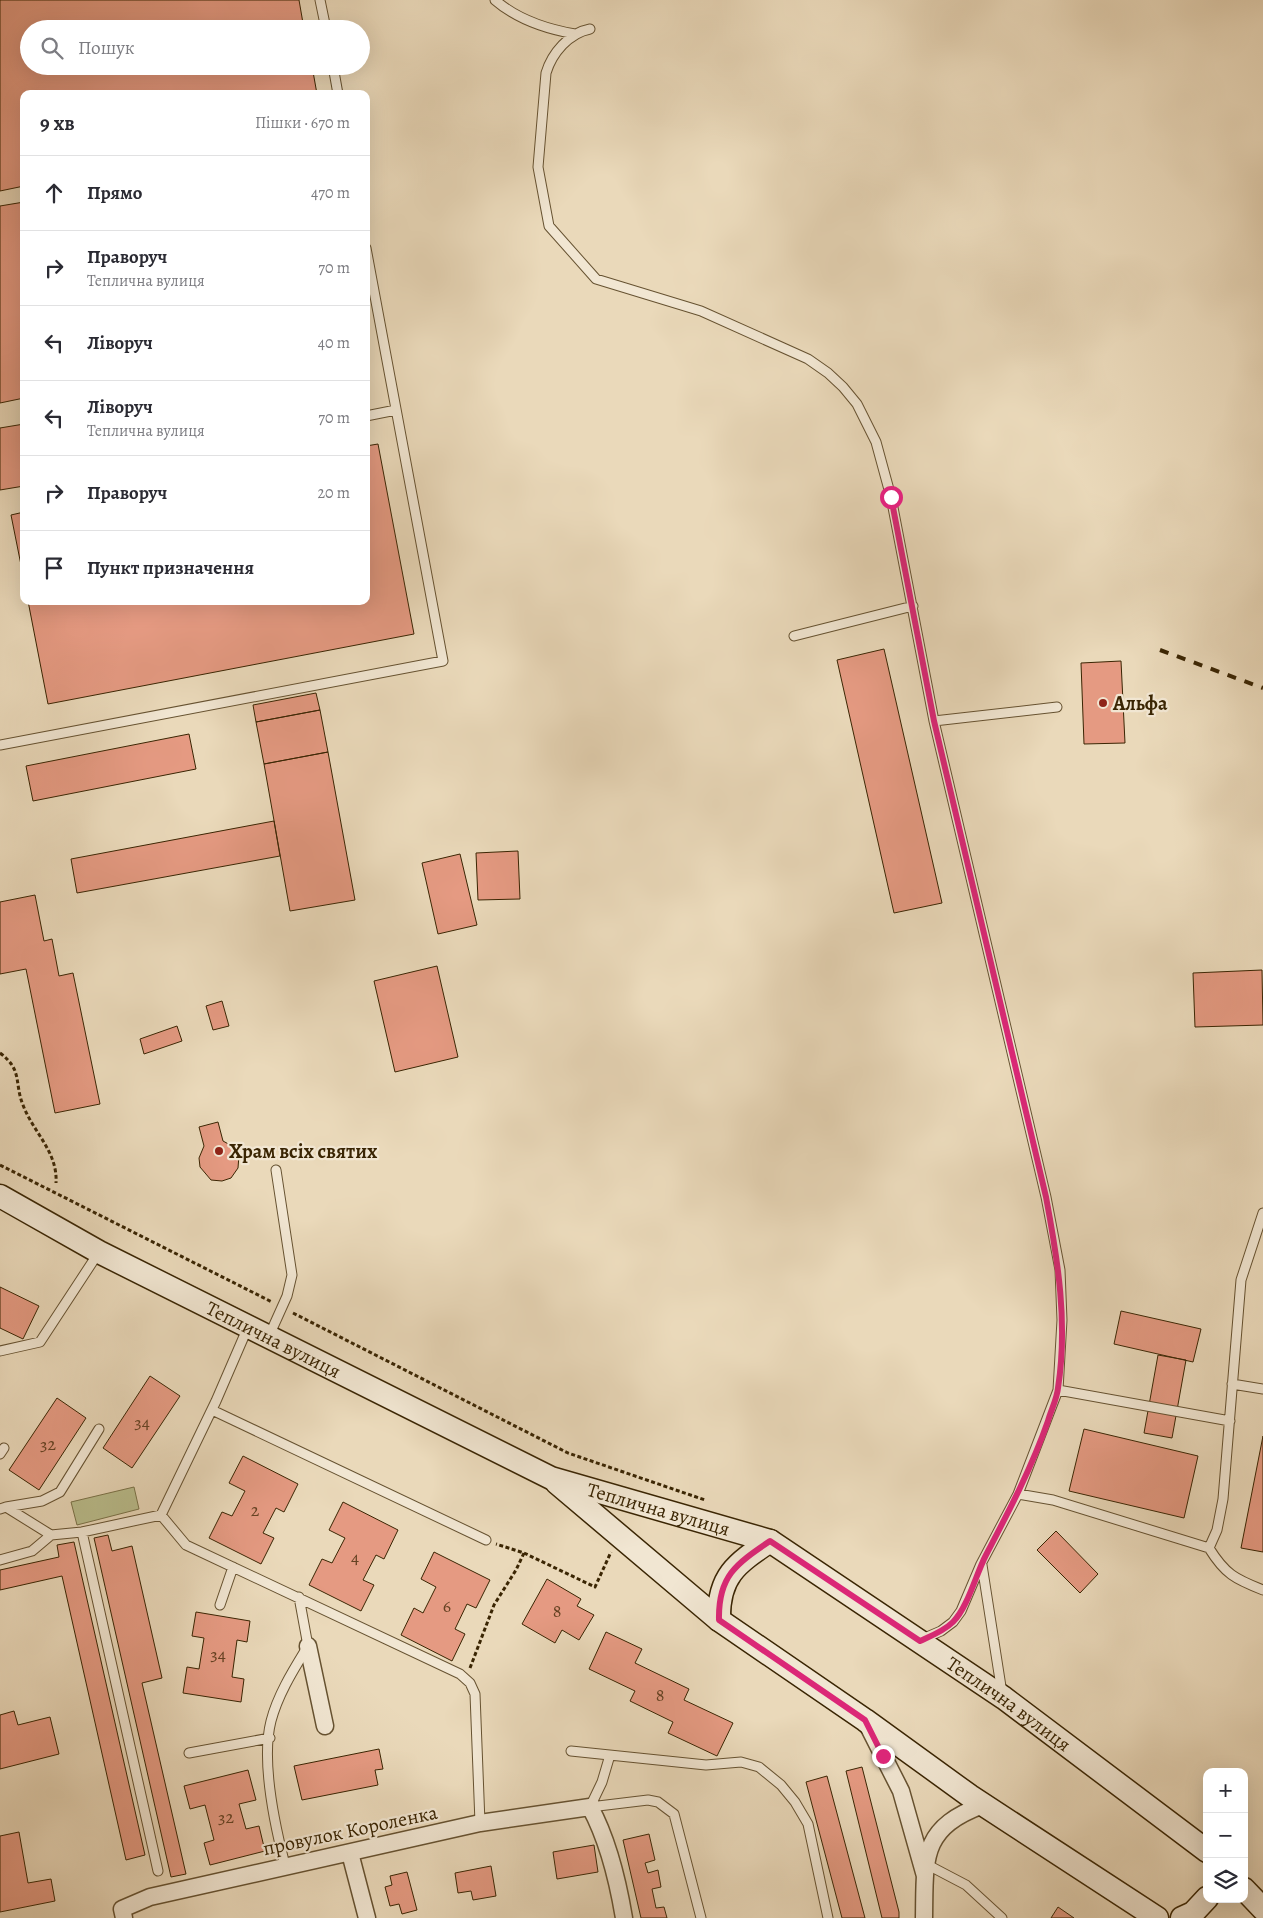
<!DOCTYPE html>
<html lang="uk">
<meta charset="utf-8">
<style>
:root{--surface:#fff;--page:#f2f2f3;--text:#2b2b33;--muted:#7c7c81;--line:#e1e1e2}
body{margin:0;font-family:Alegreya,serif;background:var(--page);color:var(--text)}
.controls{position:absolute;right:15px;bottom:15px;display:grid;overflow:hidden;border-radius:10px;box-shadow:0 5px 20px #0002}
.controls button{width:45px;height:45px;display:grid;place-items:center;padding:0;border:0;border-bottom:1px solid var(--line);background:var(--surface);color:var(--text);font:25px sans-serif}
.stop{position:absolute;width:15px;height:15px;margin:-11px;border:4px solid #db2777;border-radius:50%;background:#fff}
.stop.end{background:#db2777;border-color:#fff;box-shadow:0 1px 5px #0008}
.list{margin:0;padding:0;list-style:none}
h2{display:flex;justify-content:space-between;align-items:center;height:65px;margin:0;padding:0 20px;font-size:21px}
h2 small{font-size:16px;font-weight:400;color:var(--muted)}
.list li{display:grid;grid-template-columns:32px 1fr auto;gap:15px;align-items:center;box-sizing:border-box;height:75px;padding:0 20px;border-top:1px solid var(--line)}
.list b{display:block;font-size:19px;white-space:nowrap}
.list p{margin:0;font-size:16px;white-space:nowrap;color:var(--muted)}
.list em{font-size:16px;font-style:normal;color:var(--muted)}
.icon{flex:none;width:28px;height:28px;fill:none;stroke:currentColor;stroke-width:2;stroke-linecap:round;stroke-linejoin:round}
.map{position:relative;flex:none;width:1263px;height:1918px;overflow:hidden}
.search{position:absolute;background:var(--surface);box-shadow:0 5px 20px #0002;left:20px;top:20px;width:350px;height:55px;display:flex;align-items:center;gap:12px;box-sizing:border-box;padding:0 18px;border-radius:28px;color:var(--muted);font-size:19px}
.panel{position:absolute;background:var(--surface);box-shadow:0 5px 20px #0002;left:20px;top:90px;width:350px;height:515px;border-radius:10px}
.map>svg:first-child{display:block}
.green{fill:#babe8d;stroke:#7a7248}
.building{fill:#e59a82;stroke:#3a2503}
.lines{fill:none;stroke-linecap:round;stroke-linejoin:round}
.lane-casing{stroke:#665231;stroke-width:11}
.street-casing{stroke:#665231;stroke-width:19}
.secondary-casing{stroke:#3a2503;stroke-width:25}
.path{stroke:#3a2503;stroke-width:3;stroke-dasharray:4 2.5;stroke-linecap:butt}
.lane{stroke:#f1e6d2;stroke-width:9}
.street{stroke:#f1e6d2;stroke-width:16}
.secondary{stroke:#f1e6d2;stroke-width:22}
.rail{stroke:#3a2503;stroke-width:4;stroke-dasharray:9 9;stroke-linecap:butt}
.route{stroke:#db2777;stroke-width:6}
.poi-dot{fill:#8f2418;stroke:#f1e6d2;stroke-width:2}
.labels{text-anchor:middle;stroke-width:4.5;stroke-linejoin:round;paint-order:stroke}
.number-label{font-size:18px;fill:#654223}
.poi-label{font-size:20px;font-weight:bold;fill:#3a2503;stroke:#f1e6d2;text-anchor:start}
.street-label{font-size:20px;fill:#3a2503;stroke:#f1e6d2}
</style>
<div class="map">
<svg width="1263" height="1918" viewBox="0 0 1263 1918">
<rect width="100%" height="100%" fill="#ead9ba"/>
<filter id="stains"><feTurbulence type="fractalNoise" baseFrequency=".004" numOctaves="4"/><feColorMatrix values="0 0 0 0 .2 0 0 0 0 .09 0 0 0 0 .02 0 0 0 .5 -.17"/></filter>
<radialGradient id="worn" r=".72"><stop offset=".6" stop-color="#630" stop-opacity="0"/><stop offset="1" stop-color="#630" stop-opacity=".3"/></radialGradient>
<path class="green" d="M134,1487L139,1509L77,1525L71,1502Z"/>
<path class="building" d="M0,0H299L304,29H29V66H312L317,94H24V186L0,191Z
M24,202V398L0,403V206Z
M24,424V486L0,490V428Z
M378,444L414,634L48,704L28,601H366V446Z
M24,512V580L11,515Z
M884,649L942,903L894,913L837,660Z
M1121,661L1125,743L1084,744L1081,663Z
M316,693L320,710L256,722L253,705Z
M320,710L328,752L264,764L256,722Z
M189,734L196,769L33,801L26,766Z
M328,752L355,900L290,911L264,764Z
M274,821L280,856L77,893L71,859Z
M518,851L520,899L478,900L476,853Z
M460,854L477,925L438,934L422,863Z
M35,895L44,941L52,939L59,976L73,973L100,1104L55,1113L26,969L0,974V902Z
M437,966L458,1057L395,1072L374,981Z
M1262,970L1263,1025L1195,1027L1193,973Z
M222,1001L229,1026L213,1030L206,1006Z
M177,1026L182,1041L144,1054L140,1039Z
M218,1122L223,1141L232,1146L239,1155L238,1168L231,1178L222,1181L211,1180L200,1167L199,1158L204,1146L199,1127Z
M0,1287L39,1306L23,1339L0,1328Z
M1121,1311L1201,1329L1193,1362L1114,1344Z
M1158,1355L1186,1360L1172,1438L1144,1433Z
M150,1376L180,1396L132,1468L103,1448Z
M57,1398L86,1418L39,1490L9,1470Z
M1084,1429L1198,1456L1184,1518L1069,1491Z
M1263,1436V1552L1241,1548Z
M243,1456L298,1484L284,1512L276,1508L263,1533L274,1538L261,1564L209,1538L222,1512L232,1516L245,1491L229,1483Z
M343,1502L398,1530L384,1559L376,1555L363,1580L374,1585L361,1611L309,1585L322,1559L332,1563L345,1538L329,1530Z
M1056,1531L1098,1574L1080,1593L1037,1550Z
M108,1535L112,1551L132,1546L162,1678L142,1683L186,1874L171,1877L94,1538Z
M74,1542L145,1855L126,1860L62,1576L0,1590V1570L59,1557L57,1545Z
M434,1552L490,1580L476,1608L467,1604L455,1629L465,1634L452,1661L401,1635L414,1608L423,1613L436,1587L421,1579Z
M547,1579L581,1599L577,1606L594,1615L579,1640L562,1630L555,1643L522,1624Z
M196,1612L250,1621L247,1642L237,1640L232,1677L244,1679L241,1702L183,1693L187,1667L199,1669L204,1638L192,1636Z
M606,1632L642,1649L635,1663L689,1689L684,1700L733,1723L717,1756L668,1733L673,1722L630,1701L635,1691L589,1669Z
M14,1711L18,1725L50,1717L59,1754L0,1769V1715Z
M379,1749L383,1769L375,1770L378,1785L302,1800L294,1766Z
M862,1767L899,1912V1918H882L846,1771Z
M248,1770L256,1800L239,1804L246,1829L259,1826L265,1851L210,1865L204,1843L214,1840L205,1805L190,1809L184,1786Z
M827,1776L865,1918H842L806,1782Z
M19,1832L28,1883L51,1879L55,1901L0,1912V1836Z
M649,1834L655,1860L645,1863L648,1873L658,1870L661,1887L652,1889L656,1908L664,1907L667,1918H641L623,1840Z
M594,1845L598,1872L557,1879L553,1852Z
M491,1866L496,1896L473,1900L471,1891L458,1893L455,1873Z
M407,1872L417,1910L402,1914L399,1904L390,1906L385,1887L392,1885L390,1876Z
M1058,1907L1074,1918H1051Z"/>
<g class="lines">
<g class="lane-casing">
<path id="lane" d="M320,0L326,29
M495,0C518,20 546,29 575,34
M590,29C569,33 552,53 546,73L538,167L549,226L596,279L701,311L808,359L828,373L843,387L857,404L876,442L891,497L934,721L1046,1197L1060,1270L1062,1320L1058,1390L1018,1494
M333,66L338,94
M366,416L396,410
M794,636L913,606
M934,721L1057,707
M0,745L443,661L366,248
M269,1336L287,1296L292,1275L276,1170
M0,1351L40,1342L99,1252
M1232,1384L1263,1389
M1058,1390L1230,1421
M212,1410L486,1540
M0,1454L4,1448
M6,1507L42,1501L60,1492L99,1429
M0,1509L6,1507L51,1535L82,1532L161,1515L186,1545L460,1674L470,1683L475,1694L480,1823
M161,1515L216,1401L248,1327
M82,1532L158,1871
M1209,1548L1217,1530L1223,1499L1241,1280L1263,1213
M0,1560L32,1551L51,1535
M982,1565L1002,1693
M220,1605L233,1567
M920,1640L941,1631L953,1622L961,1611L981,1564L1018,1494L1053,1500L1209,1548C1225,1574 1235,1579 1263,1590
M571,1751L706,1765L741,1762L759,1767L781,1785L795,1802L808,1824L828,1918
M189,1753L270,1738
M590,1807L648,1800L658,1802L674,1814L701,1918
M590,1807L602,1782L610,1755
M926,1864L966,1885L1002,1918
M285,1865C275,1826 261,1760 271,1721C278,1694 294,1669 308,1646L299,1597"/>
</g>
<g class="street-casing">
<path id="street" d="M308,1646L325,1726
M866,1722L901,1791L925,1876
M350,1853L367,1918
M124,1918L122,1909L150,1897L480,1823L590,1807C608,1840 618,1882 624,1918
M924,1918C925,1859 920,1828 983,1805"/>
</g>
<g class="secondary-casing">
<g id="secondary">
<path id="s1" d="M0,1196L99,1252L551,1478L770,1541L1004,1698L1207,1851"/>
<path d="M557,1483L719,1620L865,1720L970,1796L1157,1918"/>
<path d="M719,1620C718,1576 736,1564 770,1541"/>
<path d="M1244,1889L1263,1909"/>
<path d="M1182,1918L1193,1913L1207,1898"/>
</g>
</g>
<path class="path" d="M0,1053C23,1070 14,1083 23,1105C33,1132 58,1152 56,1183
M0,1165L272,1302
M293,1313L568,1453L705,1500
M524,1553L595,1587L611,1552
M470,1668L494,1605L516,1570L524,1553L496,1544"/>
<use href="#lane" class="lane"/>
<use href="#street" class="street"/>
<use href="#secondary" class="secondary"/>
<path class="rail" d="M1160,650L1263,688"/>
</g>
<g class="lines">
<path class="route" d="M883,1756L865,1720L719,1620C718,1576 736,1564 770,1541L920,1641C931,1636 944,1631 953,1622C968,1607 976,1574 986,1555C1009,1511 1032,1467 1048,1421C1051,1410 1057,1399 1058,1388C1068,1323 1058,1261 1046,1197L934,721L891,497"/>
</g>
<g class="poi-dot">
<circle cx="1103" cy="703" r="5"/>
<circle cx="219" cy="1151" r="5"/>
</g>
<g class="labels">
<g class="number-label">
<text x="142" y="1428">34</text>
<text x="48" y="1450">32</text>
<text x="255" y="1516">2</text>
<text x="355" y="1563">4</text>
<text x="447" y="1612">6</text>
<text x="557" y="1617">8</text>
<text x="218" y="1660">34</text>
<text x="660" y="1701">8</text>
<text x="226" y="1823">32</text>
</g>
<g class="poi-label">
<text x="1113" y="710">Альфа</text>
<text x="229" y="1158">Храм всіх святих</text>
</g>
<g class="street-label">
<text dy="7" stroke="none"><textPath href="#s1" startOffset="309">Теплична вулиця</textPath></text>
<text dy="7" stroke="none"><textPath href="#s1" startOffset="731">Теплична вулиця</textPath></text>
<text dy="7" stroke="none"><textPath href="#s1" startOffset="1136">Теплична вулиця</textPath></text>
<text transform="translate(350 1830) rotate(-12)" y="7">провулок Короленка</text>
</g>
</g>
<rect width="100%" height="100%" filter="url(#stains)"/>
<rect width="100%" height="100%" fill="url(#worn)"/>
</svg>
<div class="controls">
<button>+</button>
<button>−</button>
<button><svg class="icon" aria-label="layers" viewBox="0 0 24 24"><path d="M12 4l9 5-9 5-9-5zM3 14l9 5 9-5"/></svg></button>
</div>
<div class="stop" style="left:891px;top:497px"></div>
<div class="stop end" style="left:883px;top:1756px"></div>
<div class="search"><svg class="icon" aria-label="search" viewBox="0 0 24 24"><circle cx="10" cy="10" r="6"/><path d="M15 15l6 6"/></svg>Пошук</div>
<section class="panel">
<h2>9 хв<small>Пішки · 670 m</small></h2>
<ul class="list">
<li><svg class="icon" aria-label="ahead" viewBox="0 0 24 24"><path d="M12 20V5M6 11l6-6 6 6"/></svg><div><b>Прямо</b></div><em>470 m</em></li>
<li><svg class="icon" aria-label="right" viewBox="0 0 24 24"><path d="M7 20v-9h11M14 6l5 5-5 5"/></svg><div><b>Праворуч</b><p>Теплична вулиця</p></div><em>70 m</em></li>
<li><svg class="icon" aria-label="left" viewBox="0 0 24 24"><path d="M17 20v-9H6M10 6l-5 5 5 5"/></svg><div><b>Ліворуч</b></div><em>40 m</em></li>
<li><svg class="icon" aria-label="left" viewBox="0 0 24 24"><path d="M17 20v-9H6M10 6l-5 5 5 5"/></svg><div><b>Ліворуч</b><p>Теплична вулиця</p></div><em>70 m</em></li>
<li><svg class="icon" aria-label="right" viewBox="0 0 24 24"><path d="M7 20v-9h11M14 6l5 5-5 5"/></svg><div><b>Праворуч</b></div><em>20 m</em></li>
<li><svg class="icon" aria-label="arrive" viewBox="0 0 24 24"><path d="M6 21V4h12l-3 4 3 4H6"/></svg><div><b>Пункт призначення</b></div></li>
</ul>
</section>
</div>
